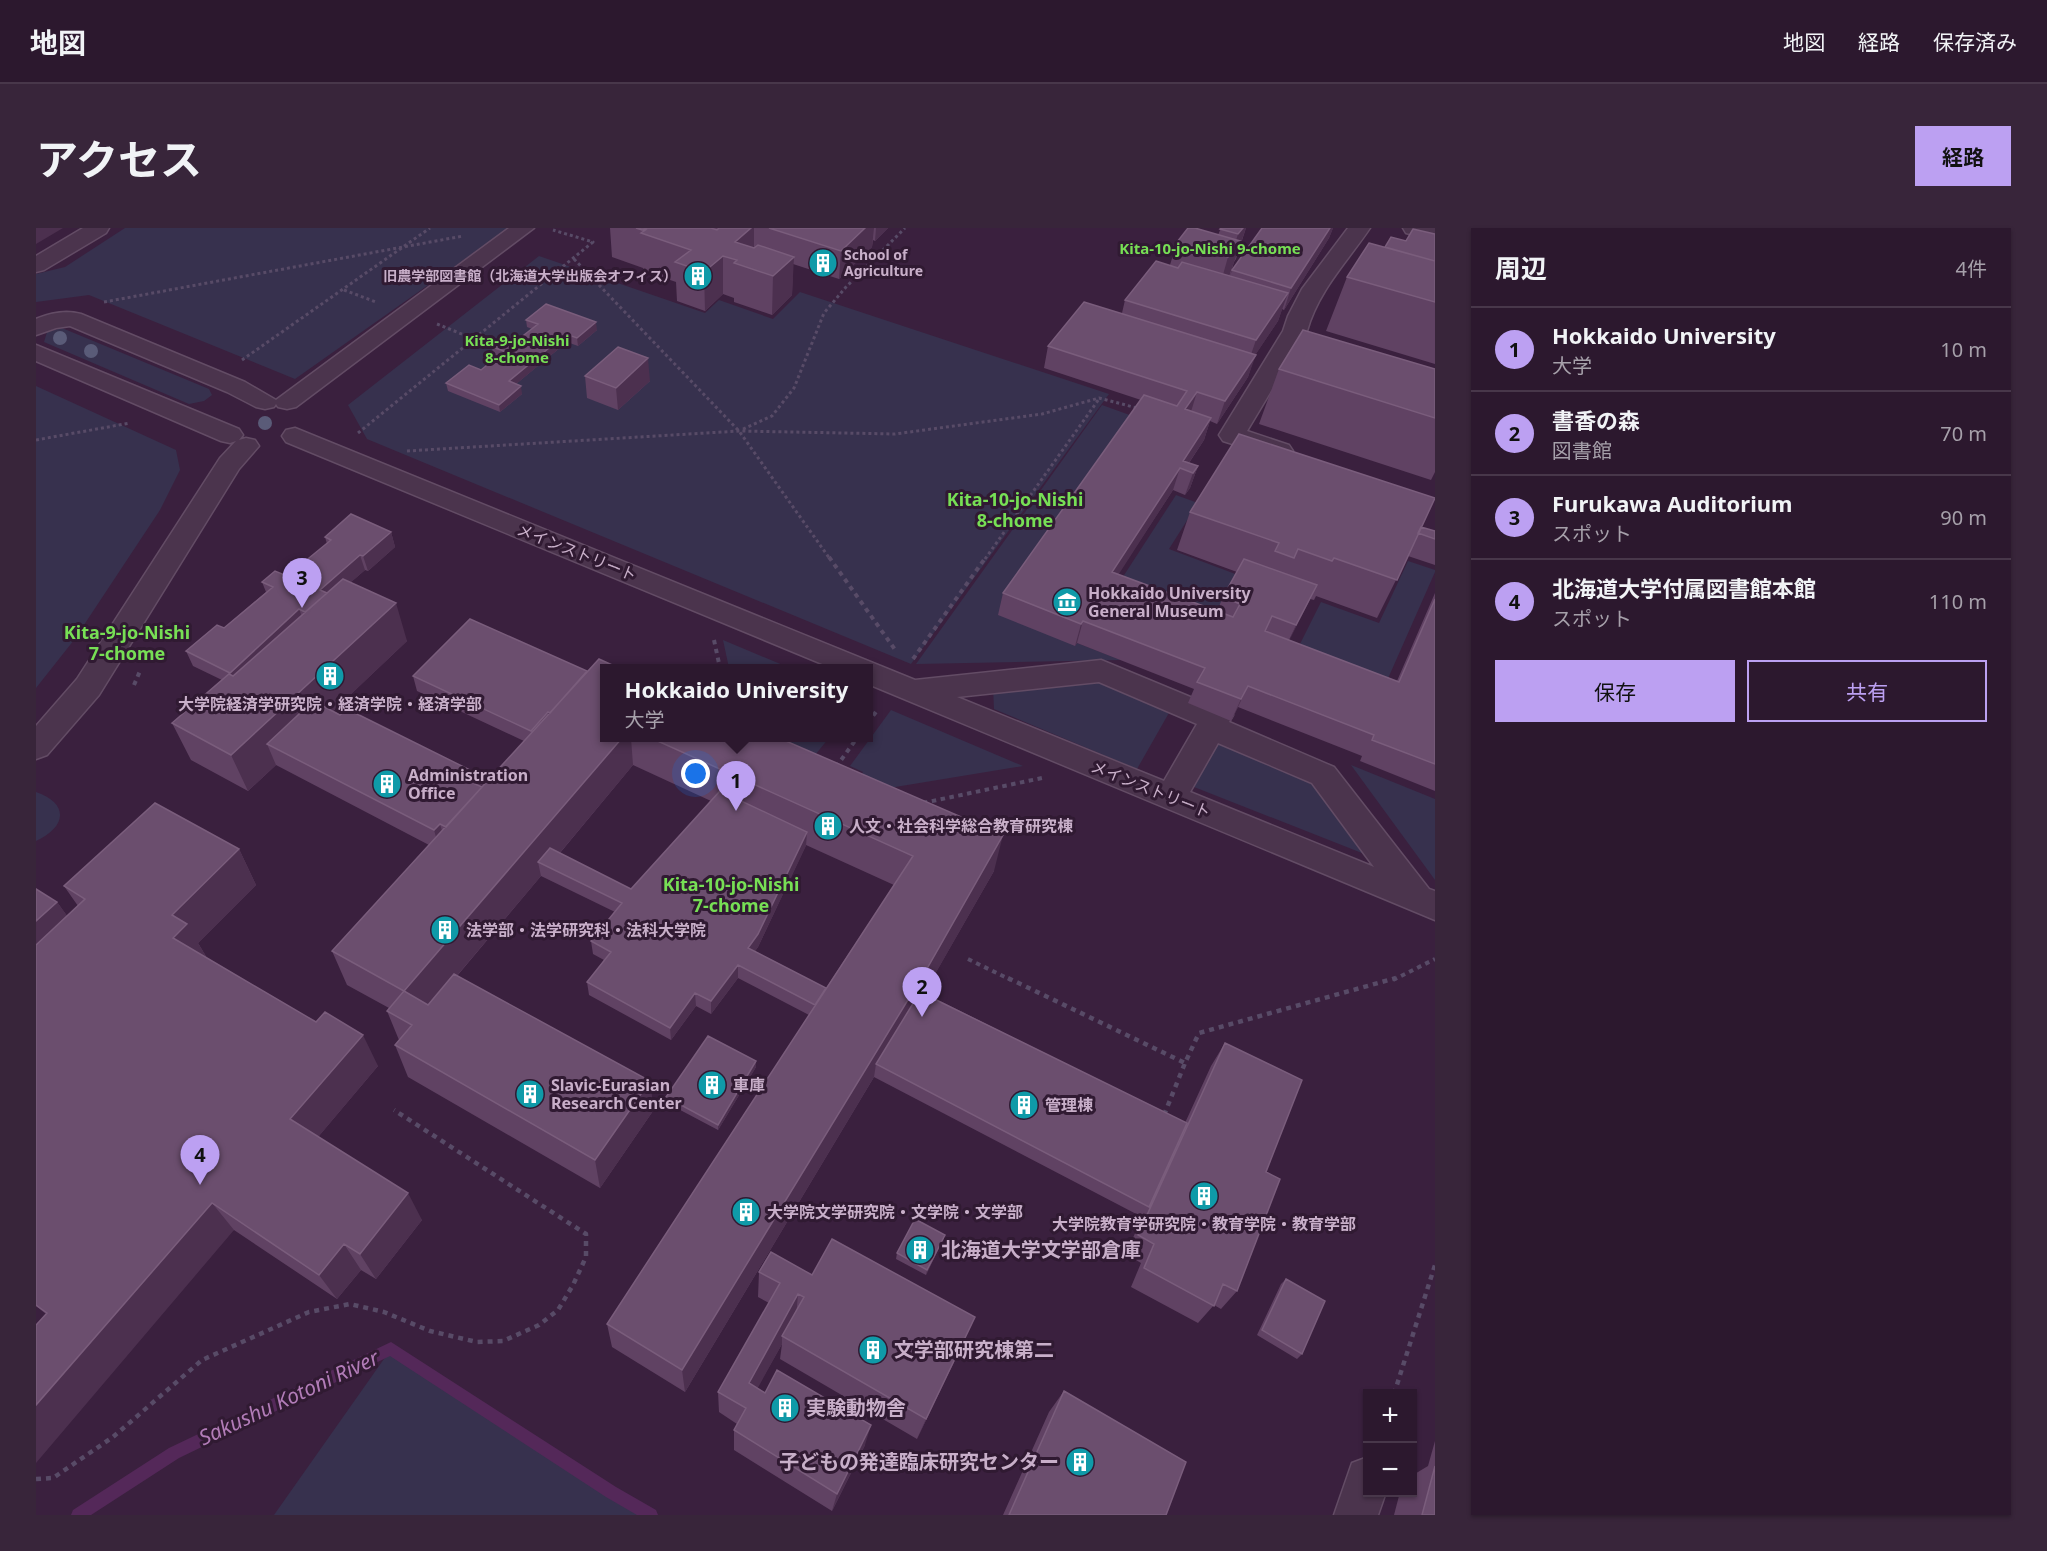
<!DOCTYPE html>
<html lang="ja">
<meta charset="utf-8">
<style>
:root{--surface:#2c182e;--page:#38253a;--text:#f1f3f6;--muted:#a6a0aa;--line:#48374a;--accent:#bca0f2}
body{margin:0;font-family:"Noto Sans","Noto Sans JP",sans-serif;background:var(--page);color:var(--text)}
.controls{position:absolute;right:18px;bottom:18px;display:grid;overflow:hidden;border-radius:0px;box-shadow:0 2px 4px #0004}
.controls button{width:54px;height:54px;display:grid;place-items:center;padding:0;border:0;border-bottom:2px solid var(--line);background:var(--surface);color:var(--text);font:30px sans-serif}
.you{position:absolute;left:660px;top:546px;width:21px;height:21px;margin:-15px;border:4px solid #fff;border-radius:50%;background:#1a73e8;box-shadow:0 0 0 9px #1a73e833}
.badge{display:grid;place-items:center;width:39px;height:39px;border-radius:50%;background:var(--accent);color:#111;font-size:20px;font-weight:700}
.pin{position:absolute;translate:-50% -50px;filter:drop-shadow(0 2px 3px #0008)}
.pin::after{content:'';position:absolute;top:32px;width:21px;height:18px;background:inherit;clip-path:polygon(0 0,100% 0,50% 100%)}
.popup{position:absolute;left:564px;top:436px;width:273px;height:78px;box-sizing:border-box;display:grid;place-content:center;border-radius:0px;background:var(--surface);filter:drop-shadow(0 2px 4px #0005);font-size:20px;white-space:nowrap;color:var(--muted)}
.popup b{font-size:22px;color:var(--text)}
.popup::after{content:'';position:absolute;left:50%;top:100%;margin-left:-12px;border:12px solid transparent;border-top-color:var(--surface)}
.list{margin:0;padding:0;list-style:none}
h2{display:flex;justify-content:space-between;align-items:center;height:78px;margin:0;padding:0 24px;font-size:26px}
h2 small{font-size:20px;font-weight:400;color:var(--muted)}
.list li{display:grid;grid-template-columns:39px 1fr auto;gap:18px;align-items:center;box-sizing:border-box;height:84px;padding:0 24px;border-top:2px solid var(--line)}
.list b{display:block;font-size:22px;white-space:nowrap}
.list p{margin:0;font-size:20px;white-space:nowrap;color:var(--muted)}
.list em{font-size:20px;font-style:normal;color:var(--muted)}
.actions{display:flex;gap:12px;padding:18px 24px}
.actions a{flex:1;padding:14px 0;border:2px solid var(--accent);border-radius:0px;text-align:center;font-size:21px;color:var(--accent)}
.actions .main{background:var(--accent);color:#111}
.map{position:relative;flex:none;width:1399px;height:1287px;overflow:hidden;border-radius:0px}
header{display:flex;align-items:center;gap:36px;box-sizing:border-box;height:84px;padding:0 30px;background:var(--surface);border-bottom:2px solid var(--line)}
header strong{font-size:28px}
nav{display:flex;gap:33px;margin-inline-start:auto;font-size:21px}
.intro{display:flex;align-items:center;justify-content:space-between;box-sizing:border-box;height:144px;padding:0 36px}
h1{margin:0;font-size:42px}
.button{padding:15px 27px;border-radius:0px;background:var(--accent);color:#111;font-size:21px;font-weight:700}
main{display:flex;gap:36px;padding:0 36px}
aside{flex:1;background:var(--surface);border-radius:0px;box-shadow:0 2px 4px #0004}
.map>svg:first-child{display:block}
.green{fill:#37314e}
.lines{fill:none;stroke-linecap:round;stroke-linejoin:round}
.stream{fill:#542859;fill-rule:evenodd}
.minor-casing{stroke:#634c65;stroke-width:3}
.path-far2{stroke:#584b67;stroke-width:3;stroke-dasharray:3 3;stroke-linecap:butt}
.path-far1{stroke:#584b67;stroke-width:4;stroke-dasharray:4.5 4.5;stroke-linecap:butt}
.path{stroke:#584b67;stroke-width:4.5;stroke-dasharray:5 5;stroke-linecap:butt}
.minor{fill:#4b344d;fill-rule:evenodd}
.tree{fill:#5a5b78}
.wall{fill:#604263;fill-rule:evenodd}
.shaded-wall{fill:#4c304f}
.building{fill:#6b4e6e;stroke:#7a5d7c;stroke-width:1.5}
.labels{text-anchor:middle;stroke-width:6;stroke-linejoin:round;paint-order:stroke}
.far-poi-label{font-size:14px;font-weight:bold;fill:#c8afc9;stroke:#301a32;text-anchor:start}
.far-neighbourhood-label{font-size:15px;font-weight:bold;fill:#77df55;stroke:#301a32}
.street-label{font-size:16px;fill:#c8afc9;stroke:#301a32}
.poi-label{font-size:16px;font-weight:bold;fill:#c8afc9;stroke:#301a32;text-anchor:start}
.neighbourhood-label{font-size:18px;font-weight:bold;fill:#77df55;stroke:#301a32}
.near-poi-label{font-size:20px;font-weight:bold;fill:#c8afc9;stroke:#301a32;text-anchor:start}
.near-water-label{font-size:21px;font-style:italic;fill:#b27cb8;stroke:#301a32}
</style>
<header>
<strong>地図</strong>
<nav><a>地図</a><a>経路</a><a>保存済み</a></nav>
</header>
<div class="intro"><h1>アクセス</h1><a class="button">経路</a></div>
<main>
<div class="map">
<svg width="1399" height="1287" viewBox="0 0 1399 1287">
<rect width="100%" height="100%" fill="#3a203e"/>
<path class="green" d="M89,0H473L259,151L53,67L0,74V46L29,39Z
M503,28L669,85L683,72L737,91L764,64L1073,166L875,436L331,211L312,177Z
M26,100L173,161L176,167L168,173L153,176L8,114L11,104Z
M0,158L140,222L144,242L124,282L38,412L0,460Z
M1066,177L1102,190L1041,415L1085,432L880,436Z
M1140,267L1162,275L1133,321L1202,347L1175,394L1081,358Z
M1372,333L1399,342V344L1350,455L1261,422L1285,374L1343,395Z
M687,412L754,440H693Z
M1066,447L1138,476L1101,541L958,481L957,459Z
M855,482L987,538L847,561L823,551L827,544L814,538Z
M1180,509L1279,551L1336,629L1153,557Z
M734,510H793L779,527Z
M1315,537L1399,571V652Z
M0,564C34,576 30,599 0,613Z
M355,1121L618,1287H238Z"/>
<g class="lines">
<path class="stream" d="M355,1114L580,1259L620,1282L622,1287H601L570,1269L354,1128L143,1230L55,1287H35L37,1282L133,1220Z"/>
<g class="minor-casing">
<path id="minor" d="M47,0H73L70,5L8,42L0,44V28Z
M473,0H498L260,179L251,181L242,179L240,176L238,179L229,181L220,179L191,164L34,98L20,100L0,107V91C14,85 31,82 45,86L209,154L240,172Z
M1312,0H1334C1311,34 1282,63 1271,103L1211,203L1253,217L1257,223L1253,229L1244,231L1187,213L1183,207L1247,103L1252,88L1266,61Z
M1367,0H1399V12L1370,5Z
M0,117L203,201L207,207L203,212L210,210L219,212L223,218L203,241L63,467L11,527L0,531V498L41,451L184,230L200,213L194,215L185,213L0,133Z
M259,200L879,452L1065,432L1176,478L1182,476L1193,479L1197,487L1193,494L1298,539L1393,661L1399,663V692L832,456V440H796L250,214L246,208L250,202ZM1063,454L1161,496L1128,553L921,469ZM1182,515L1276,555L1338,639L1154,564Z
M1332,1229V1264H1350L1342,1287H1298L1316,1235Z"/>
</g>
<path class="path-far2" d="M538,31L703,203L794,331
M308,62L340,74
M68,74L427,8
M401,96L438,111
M206,132L394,0
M707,201L736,188L758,160L788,85L810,59L869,0
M322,205L557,14L517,2
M0,212L94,195
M371,223L703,203L859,206L1006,186L1063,170L1101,180
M949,331L1063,171"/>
<path class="path-far1" d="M793,329L860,423
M678,412L684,440
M877,431L950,329
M98,457L104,443
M832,495L842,481
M800,539L821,510
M887,575L1006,550
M932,731L975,752
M1357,752L1399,731"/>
<path class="path" d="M972,750L1149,835L1163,805L1360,750
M1128,887L1149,835
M1358,1166L1399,1037
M0,1251L17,1250L77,1209L166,1132L273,1084L314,1076L348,1084L394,1103L441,1114L467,1113L503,1097L522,1082L537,1057L550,1029V1006L358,882"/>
<use href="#minor" class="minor"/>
</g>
<g class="tree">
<circle cx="24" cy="110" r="7"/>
<circle cx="55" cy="123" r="7"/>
<circle cx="229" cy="195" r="7"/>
</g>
<path class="wall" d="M574,0H852L839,13L837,12L836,19L803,51L757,36L756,67L736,87L698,74V70L687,66L669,83L641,73L640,54L608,43L607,40L576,29Z
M1185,0H1210L1200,31L1198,34L1194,48L1196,42L1226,0H1297L1293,10L1248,82L1246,81L1242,93L1219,127L1212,149L1181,196L1174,193L1168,212L1153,235L1162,238L1154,260L1149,267L1137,262L1082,346L1181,383L1187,369L1201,344L1141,322L1154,284L1385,299L1399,303V337L1372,328L1341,390L1280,368L1278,372L1274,371L1253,412L1361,453L1399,365V563L1324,533L1326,528L1202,479L1195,493L1152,475L1158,461L1041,415L1039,418L962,387L967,365L1105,172L1008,140L1012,118L1086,85L1089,72L1134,37L1141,14L1182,7Z
M1399,6V136L1290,103L1311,49L1349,19L1370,13Z
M490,92L561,102L542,118L531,114L480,156L486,166L464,184L412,163L410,155L445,142L462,128L457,127L456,119L479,114L496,101L491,99Z
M1243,141H1399V244L1395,252L1223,196Z
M549,148L614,153L582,182L551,170Z
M355,304L359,319L332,343L329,342L315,354L371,413L297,483L448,557L488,513L381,463L377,448L551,443L568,510H743L958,643L888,765L1149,895L1175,838L1189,815L1230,944L1201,1063L1185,1081L1178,1077L1162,1095L1095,1059L1105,1035L1090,1026L1106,989L838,849L649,1164L576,1119L571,1096L773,787L702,750L675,786L660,778L635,812L553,767L551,754L568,732L557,726L555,713L579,684L505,648L421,748L614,853L617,883L564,960L372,849L359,817L363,812L351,783L353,780L311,757L296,723L393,617L240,537L212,563L155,532L136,495L186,452L157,438L150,423L188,400L230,364L226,354L251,348L291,316L289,309ZM597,537L675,573L595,661L524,625ZM770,617L858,657L790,760L719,723L722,719Z
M203,621L220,657L162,715L171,730L342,838L282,909L386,992L340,1051L325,1042L301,1071L198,1002L10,1086L0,1078V661L21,674L31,688L42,678L28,658Z
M720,833V839L682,902L631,875L630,869Z
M909,1007L890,1047L860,1031L861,1025Z
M723,1044L776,1047L928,1113L881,1211L744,1131L746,1116L721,1160L829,1217L796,1283L698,1222V1202L701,1196L683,1184L682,1164L733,1075L722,1069Z
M1250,1051L1266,1126L1261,1131L1221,1107L1245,1056Z
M1028,1163L1130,1287H967L1013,1184Z
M1399,1213V1287H1358L1364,1264H1377V1247L1392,1238Z"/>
<path class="shaded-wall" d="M0,0H27L0,16Z
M715,0H718V35L699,14Z
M829,0H838L836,19L803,51L805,23Z
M840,0H852L839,13Z
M1207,0H1210L1192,51L1181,68L1192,29L1197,22L1202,6Z
M1294,0H1297L1293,10L1248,82L1255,60Z
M687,28V66L669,83L668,44Z
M758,29L756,67L736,87L737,48Z
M1252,65L1242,93L1210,141L1220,112Z
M560,94L561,102L542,118L541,110Z
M530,106L531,114L474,161L473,153Z
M1220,127L1212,149L1181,196L1189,173Z
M612,130L614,153L582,182L580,160Z
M485,158L486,166L464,184L463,177Z
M1161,164L1154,187L1149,181Z
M1175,190L1168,212L1148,242L1147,233Z
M1162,238L1154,260L1149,267L1157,245Z
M1144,240L1137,262L1070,366L1076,344Z
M355,304L359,319L332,343L327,328Z
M324,327L329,342L289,377L284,362Z
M1281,357L1250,419L1260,397Z
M360,375L371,413L251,527L231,516L240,537L212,563L195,527Z
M263,381L269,396L201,460L194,445Z
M1047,393L1041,415L1039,418L1045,396Z
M1212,458L1202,479L1195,493L1205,471Z
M512,484L514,499L497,518L495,503Z
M586,510H595L597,537L512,639L502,634L505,648L380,796L368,763Z
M446,548L451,569L439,556Z
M404,596L410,616L404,623L398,602Z
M771,604L770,618L722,719L712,733V720Z
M967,607L958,643L882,776L840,836L838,849L649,1164L646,1142Z
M203,621L220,657L162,715L171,730L137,710L136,687Z
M21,674L46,708L0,751V693Z
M702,737V750L675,786V773Z
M659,765L660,778L635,812L634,800Z
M327,807L342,838L272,921L254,891Z
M720,833V839L682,902V897Z
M614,853L617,883L564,960L559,932Z
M372,965L386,992L340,1051L324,1026Z
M176,975L198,1002L0,1235V1177Z
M909,1007L907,1012L890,1047L891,1042Z
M308,1016L325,1042L301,1071L283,1047Z
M762,1066L760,1090L746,1108V1116L713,1176V1155Z
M939,1089L928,1113L881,1211L890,1191Z
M835,1197L829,1217L796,1283L801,1266Z"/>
<path class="building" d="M600,0H675L681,2L683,0H715L699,14L718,20L722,17L758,29L737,48L698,35L701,32L687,28L668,44L639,34L655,22L605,5L611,1L606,2Z
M733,0H829L805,23Z
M1152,0H1159L1204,13L1192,29L1141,14Z
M1185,0H1207L1202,6L1184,1Z
M1226,0H1294L1255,60L1196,42Z
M1377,1L1399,6V33L1349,19L1355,9L1370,13Z
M1333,15L1399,33V74L1311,49Z
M1120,33L1142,40L1146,34L1252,65L1220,112L1089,72Z
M1048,74L1220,127L1189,173L1161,164L1149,181L1175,190L1147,233L1162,238L1157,245L1144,240L1076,344L1197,389L1204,376L1187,369L1208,331L1281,357L1260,397L1236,388L1229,403L1363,454L1399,371V536L1336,512L1338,507L1212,458L1205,471L1161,454L1169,440L1047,393L1045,396L967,365L1108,167L1141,178L1151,163L1012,118Z
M510,76L560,94L541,110L530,106L473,153L485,158L463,177L410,155L433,137L445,142L468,123L456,119L468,110L479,114L502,96L490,92Z
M1267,102L1399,141V190L1243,141Z
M582,119L612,130L580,160L549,148Z
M1203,206L1399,270L1361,352L1298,330L1296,333L1262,321L1258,330L1239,323L1243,315L1154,284Z
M315,286L355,304L327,328L324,327L284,362L291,365L269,384L263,381L194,445L150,423L181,397L188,400L237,359L226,354L239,343L251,348L295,312L289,309Z
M1385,299L1399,303V311L1382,305Z
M307,351L360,375L195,527L136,495L193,446L197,448Z
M434,391L551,443L514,485L512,484L495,503L377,448Z
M563,431L585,441H568V510H586L368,763L392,777L418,746L614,853L559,932L359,817L376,797L351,783L368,763L296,723Z
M277,473L304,487L311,481L446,548L439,556L446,559L410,599L404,596L398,602L231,516Z
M615,510H743L967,607L889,744L646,1142L571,1096L877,628Z
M684,563L771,604L722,706L712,720L790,760L779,777L702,737L675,773L659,765L634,800L551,754L575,724L555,713L586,675L502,634L514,620L595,661Z
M119,575L203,621L136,687L151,696L137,710L280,794L289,784L327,807L254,891L372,965L324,1026L308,1016L283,1047L176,975L0,1177V1097L11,1085L0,1077V717L49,671L28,658Z
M0,661L21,674L0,693Z
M884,764L1151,895L1113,979L840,836Z
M672,808L720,833L682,897L630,869Z
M1189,815L1266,852L1230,944L1244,951L1201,1063L1187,1056L1178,1078L1108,1040L1118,1016L1102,1007Z
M879,991L909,1007L891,1042L861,1025Z
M796,1011L939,1089L890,1191L746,1108L768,1069L762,1066L713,1155L729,1165L741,1142L835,1197L801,1266L698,1202L710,1180L682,1164L744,1055L723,1044L735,1024L776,1047Z
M1250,1051L1289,1073L1266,1126L1226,1102Z
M1028,1163L1150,1234L1130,1287H973Z
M1399,1238V1287H1386Z"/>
<defs>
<g id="building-disc" transform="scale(1.5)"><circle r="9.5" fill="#0f9aa8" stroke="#301a32"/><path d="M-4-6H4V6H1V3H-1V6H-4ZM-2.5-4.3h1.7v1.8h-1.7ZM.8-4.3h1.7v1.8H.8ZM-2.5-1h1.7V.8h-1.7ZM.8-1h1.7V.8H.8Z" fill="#fff"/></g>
<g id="museum-disc" transform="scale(1.5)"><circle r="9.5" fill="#0f9aa8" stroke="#301a32"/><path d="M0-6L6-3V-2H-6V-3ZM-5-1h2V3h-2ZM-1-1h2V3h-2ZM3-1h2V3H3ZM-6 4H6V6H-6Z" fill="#fff"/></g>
</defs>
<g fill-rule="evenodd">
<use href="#building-disc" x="787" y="35"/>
<use href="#building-disc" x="662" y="48"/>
<use href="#museum-disc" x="1031" y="374"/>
<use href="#building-disc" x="294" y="448"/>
<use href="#building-disc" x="351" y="556"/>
<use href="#building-disc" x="792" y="598"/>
<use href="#building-disc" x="409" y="702"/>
<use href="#building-disc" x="676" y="857"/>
<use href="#building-disc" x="494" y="866"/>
<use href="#building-disc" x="988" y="877"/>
<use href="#building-disc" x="1168" y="968"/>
<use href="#building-disc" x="710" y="984"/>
<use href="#building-disc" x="884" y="1022"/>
<use href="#building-disc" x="837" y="1122"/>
<use href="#building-disc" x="749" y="1180"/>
<use href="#building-disc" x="1044" y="1234"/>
</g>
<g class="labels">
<g class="far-poi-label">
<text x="808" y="32">School of<tspan x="808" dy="16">Agriculture</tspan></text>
<text x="641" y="53" text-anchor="end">旧農学部図書館（北海道大学出版会オフィス）</text>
</g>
<g class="far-neighbourhood-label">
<text x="1174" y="26">Kita-10-jo-Nishi 9-chome</text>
<text x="481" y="118">Kita-9-jo-Nishi<tspan x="481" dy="17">8-chome</tspan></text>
</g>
<g class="street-label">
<text transform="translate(541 324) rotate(22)" y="6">メインストリート</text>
<text transform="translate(1115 561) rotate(22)" y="6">メインストリート</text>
</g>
<g class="poi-label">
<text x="1052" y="371">Hokkaido University<tspan x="1052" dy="18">General Museum</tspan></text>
<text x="294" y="482" text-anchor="middle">大学院経済学研究院・経済学院・経済学部</text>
<text x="372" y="553">Administration<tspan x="372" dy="18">Office</tspan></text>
<text x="813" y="604">人文・社会科学総合教育研究棟</text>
<text x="430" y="708">法学部・法学研究科・法科大学院</text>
<text x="515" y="863">Slavic-Eurasian<tspan x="515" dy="18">Research Center</tspan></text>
<text x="697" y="863">車庫</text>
<text x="1009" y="883">管理棟</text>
<text x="731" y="990">大学院文学研究院・文学院・文学部</text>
<text x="1168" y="1002" text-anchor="middle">大学院教育学研究院・教育学院・教育学部</text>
</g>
<g class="neighbourhood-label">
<text x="979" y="278">Kita-10-jo-Nishi<tspan x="979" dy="21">8-chome</tspan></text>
<text x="91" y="411">Kita-9-jo-Nishi<tspan x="91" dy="21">7-chome</tspan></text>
<text x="695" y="663">Kita-10-jo-Nishi<tspan x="695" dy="21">7-chome</tspan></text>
</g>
<g class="near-poi-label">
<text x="905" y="1029">北海道大学文学部倉庫</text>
<text x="858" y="1129">文学部研究棟第二</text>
<text x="770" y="1187">実験動物舎</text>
<text x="1023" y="1241" text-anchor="end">子どもの発達臨床研究センター</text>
</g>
<g class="near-water-label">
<text transform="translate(253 1170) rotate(-25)" y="7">Sakushu Kotoni River</text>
</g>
</g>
</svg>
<div class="controls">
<button>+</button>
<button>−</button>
</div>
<div class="you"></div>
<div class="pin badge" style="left:700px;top:583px">1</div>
<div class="popup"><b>Hokkaido University</b>大学</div>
<div class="pin badge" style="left:886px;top:789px">2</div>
<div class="pin badge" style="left:266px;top:380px">3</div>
<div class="pin badge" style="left:164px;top:957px">4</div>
</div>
<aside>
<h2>周辺<small>4件</small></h2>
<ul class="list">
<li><span class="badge">1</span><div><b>Hokkaido University</b><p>大学</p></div><em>10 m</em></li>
<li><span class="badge">2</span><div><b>書香の森</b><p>図書館</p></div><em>70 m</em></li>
<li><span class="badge">3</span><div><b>Furukawa Auditorium</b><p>スポット</p></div><em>90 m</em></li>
<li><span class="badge">4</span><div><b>北海道大学付属図書館本館</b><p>スポット</p></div><em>110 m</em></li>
</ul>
<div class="actions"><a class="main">保存</a><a>共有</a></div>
</aside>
</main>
